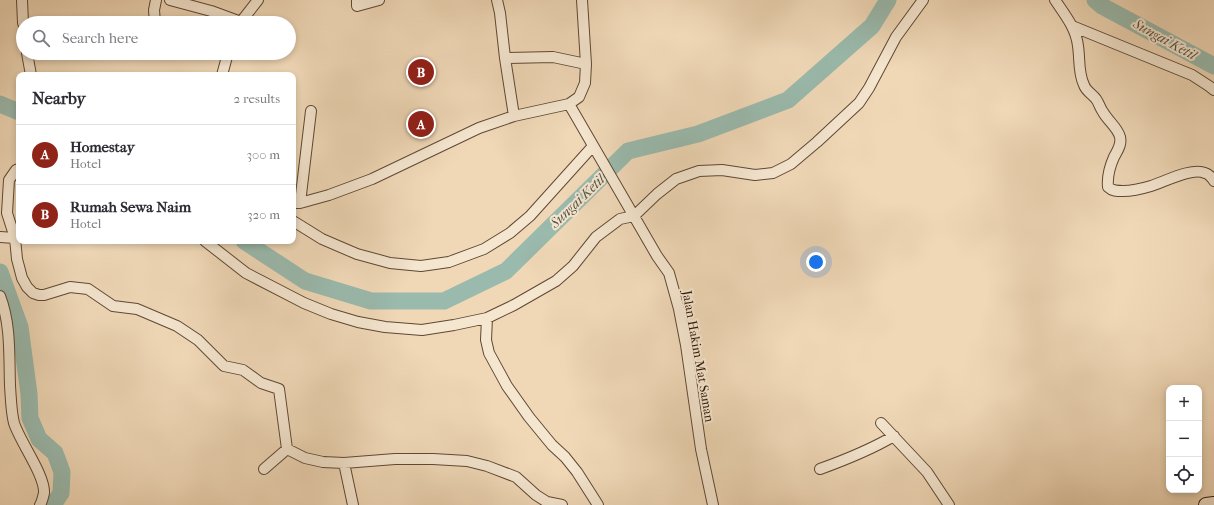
<!DOCTYPE html>
<meta charset="utf-8">
<style>
:root{--surface:#fff;--page:#f7f7f7;--text:#2b2b33;--muted:#7c7c81;--line:#e1e1e2;--accent:#8f2418}
body{margin:0;font-family:"IM FELL French Canon",serif;background:var(--page);color:var(--text)}
.controls{position:absolute;right:12px;bottom:12px;display:grid;overflow:hidden;border-radius:8px;box-shadow:0 2px 6px #0003}
.controls button{width:36px;height:36px;display:grid;place-items:center;padding:0;border:0;border-bottom:1px solid var(--line);background:var(--surface);color:var(--text);font:20px sans-serif}
.you{position:absolute;left:816px;top:262px;width:14px;height:14px;margin:-10px;border:3px solid #fff;border-radius:50%;background:#1a73e8;box-shadow:0 0 0 6px #1a73e833}
.badge{display:grid;place-items:center;width:26px;height:26px;border-radius:50%;background:var(--accent);color:#fff;font-size:13px;font-weight:700}
.pin{position:absolute;translate:-50% -50%;border:2px solid #fff;box-shadow:0 1px 4px #0006}
.list{margin:0;padding:0;list-style:none}
h2{display:flex;justify-content:space-between;align-items:center;height:52px;margin:0;padding:0 16px;font-size:17px}
h2 small{font-size:13px;font-weight:400;color:var(--muted)}
.list li{display:grid;grid-template-columns:26px 1fr auto;gap:12px;align-items:center;box-sizing:border-box;height:60px;padding:0 16px;border-top:1px solid var(--line)}
.list b{display:block;font-size:15px;white-space:nowrap}
.list p{margin:0;font-size:13px;white-space:nowrap;color:var(--muted)}
.list em{font-size:13px;font-style:normal;color:var(--muted)}
.icon{flex:none;width:22px;height:22px;fill:none;stroke:currentColor;stroke-width:2;stroke-linecap:round;stroke-linejoin:round}
.map{position:relative;flex:none;width:1214px;height:505px;overflow:hidden}
.search{position:absolute;background:var(--surface);box-shadow:0 2px 6px #0003;left:16px;top:16px;width:280px;height:44px;display:flex;align-items:center;gap:10px;box-sizing:border-box;padding:0 14px;border-radius:22px;color:var(--muted);font-size:15px}
.panel{position:absolute;background:var(--surface);box-shadow:0 2px 6px #0003;left:16px;top:72px;width:280px;height:172px;border-radius:8px}
.map>svg:first-child{display:block}
.lines{fill:none;stroke-linecap:round;stroke-linejoin:round}
.river{stroke:#9abaad;stroke-width:17}
.street-casing{stroke:#5e4834;stroke-width:12}
.secondary-casing{stroke:#2e1808;stroke-width:16}
.street{stroke:#f5e6d0;stroke-width:10}
.secondary{stroke:#f5e6d0;stroke-width:14}
.labels{text-anchor:middle;stroke-width:4;stroke-linejoin:round;paint-order:stroke}
.street-label{font-size:13px;fill:#2e1808;stroke:#f5e6d0}
.water-label{font-size:14px;font-style:italic;fill:#545142;stroke:#f5e6d0}
</style>
<div class="map">
<svg width="1214" height="505" viewBox="0 0 1214 505">
<rect width="100%" height="100%" fill="#f0d8b7"/>
<filter id="stains"><feTurbulence type="fractalNoise" baseFrequency=".005" numOctaves="4"/><feColorMatrix values="0 0 0 0 .2 0 0 0 0 .09 0 0 0 0 .02 0 0 0 .5 -.17"/></filter>
<radialGradient id="worn" r=".72"><stop offset=".6" stop-color="#630" stop-opacity="0"/><stop offset="1" stop-color="#630" stop-opacity=".3"/></radialGradient>
<g class="lines">
<path class="river" d="M1095,0L1102,6L1214,66
M0,104L19,112
M244,241L305,281L371,301H444L506,271L628,151L698,134L788,100L872,26L888,0
M0,272L20,327L29,394L30,418L39,439L55,453L62,472L61,493L53,505"/>
<g class="street-casing">
<path id="street" d="M22,0L23,23
M170,0L211,11L241,22
M357,0V6L379,0
M497,0L500,13L505,58L514,116
M1055,0C1065,15 1076,28 1078,46C1080,59 1078,73 1084,85C1086,91 1092,94 1096,99C1099,103 1100,108 1103,112C1108,121 1118,128 1120,137C1122,145 1117,151 1114,157C1110,166 1107,177 1108,187C1112,191 1117,191 1123,191C1133,191 1141,189 1151,186C1164,182 1192,167 1205,173C1209,174 1212,178 1214,181
M155,23L154,10L156,0
M240,23L258,0
M1072,26L1192,75L1209,86L1214,90
M27,53L31,75
M505,58L553,57L586,64
M222,75L228,53
M569,104L657,256L669,273L679,309L686,345L701,449L713,505
M19,169L16,170L9,180L7,213L15,238L17,259L22,278L27,287L33,293L39,295H44L70,287L88,289L113,306L137,309L177,326L198,340L224,366L243,370L261,383L279,389L287,449
M293,203H300L329,195L372,179L479,128L514,116L569,104L579,97L585,83L586,64L582,0
M300,203L311,111
M293,221L322,239L357,254L390,263L421,266L449,262L484,249L510,233L530,216L593,146
M0,237L15,238
M205,241L246,273L304,303L331,314L358,322L385,327L422,330L454,325L487,318L514,305L556,281L573,266L596,237L620,219L634,216L657,194L676,179L699,171L722,170L755,175L773,173L791,164L817,142L859,103L869,88L896,37L923,0
M0,296C11,324 9,356 10,386C11,399 11,411 14,423C20,442 45,475 44,493C43,497 42,502 40,505
M487,318L486,340L489,353L507,386L529,417L552,445L565,457L577,472L598,505
M881,423L927,472L949,505
M344,463L353,505
M264,469L287,449L305,458L323,462L344,463L395,459H433L467,461L487,466L516,477L536,495L547,502L562,505
M820,469C845,460 870,450 894,436"/>
</g>
<g class="secondary-casing">
<path id="secondary" d="M1206,505L1214,504"/>
</g>
<use href="#street" class="street"/>
<use href="#secondary" class="secondary"/>
</g>
<g class="labels">
<g class="street-label">
<text transform="translate(699 356) rotate(80)" y="5">Jalan Hakim Mat Saman</text>
</g>
<g class="water-label">
<text transform="translate(1165 39) rotate(29)" y="5">Sungai Ketil</text>
<text transform="translate(577 201) rotate(-44)" y="5">Sungai Ketil</text>
</g>
</g>
<rect width="100%" height="100%" filter="url(#stains)"/>
<rect width="100%" height="100%" fill="url(#worn)"/>
</svg>
<div class="controls">
<button>+</button>
<button>−</button>
<button><svg class="icon" aria-label="locate" viewBox="0 0 24 24"><circle cx="12" cy="12" r="6"/><path d="M12 2v4M12 18v4M2 12h4M18 12h4"/></svg></button>
</div>
<div class="you"></div>
<div class="pin badge" style="left:421px;top:124px">A</div>
<div class="pin badge" style="left:421px;top:72px">B</div>
<div class="search"><svg class="icon" aria-label="search" viewBox="0 0 24 24"><circle cx="10" cy="10" r="6"/><path d="M15 15l6 6"/></svg>Search here</div>
<section class="panel">
<h2>Nearby<small>2 results</small></h2>
<ul class="list">
<li><span class="badge">A</span><div><b>Homestay</b><p>Hotel</p></div><em>300 m</em></li>
<li><span class="badge">B</span><div><b>Rumah Sewa Naim</b><p>Hotel</p></div><em>320 m</em></li>
</ul>
</section>
</div>
